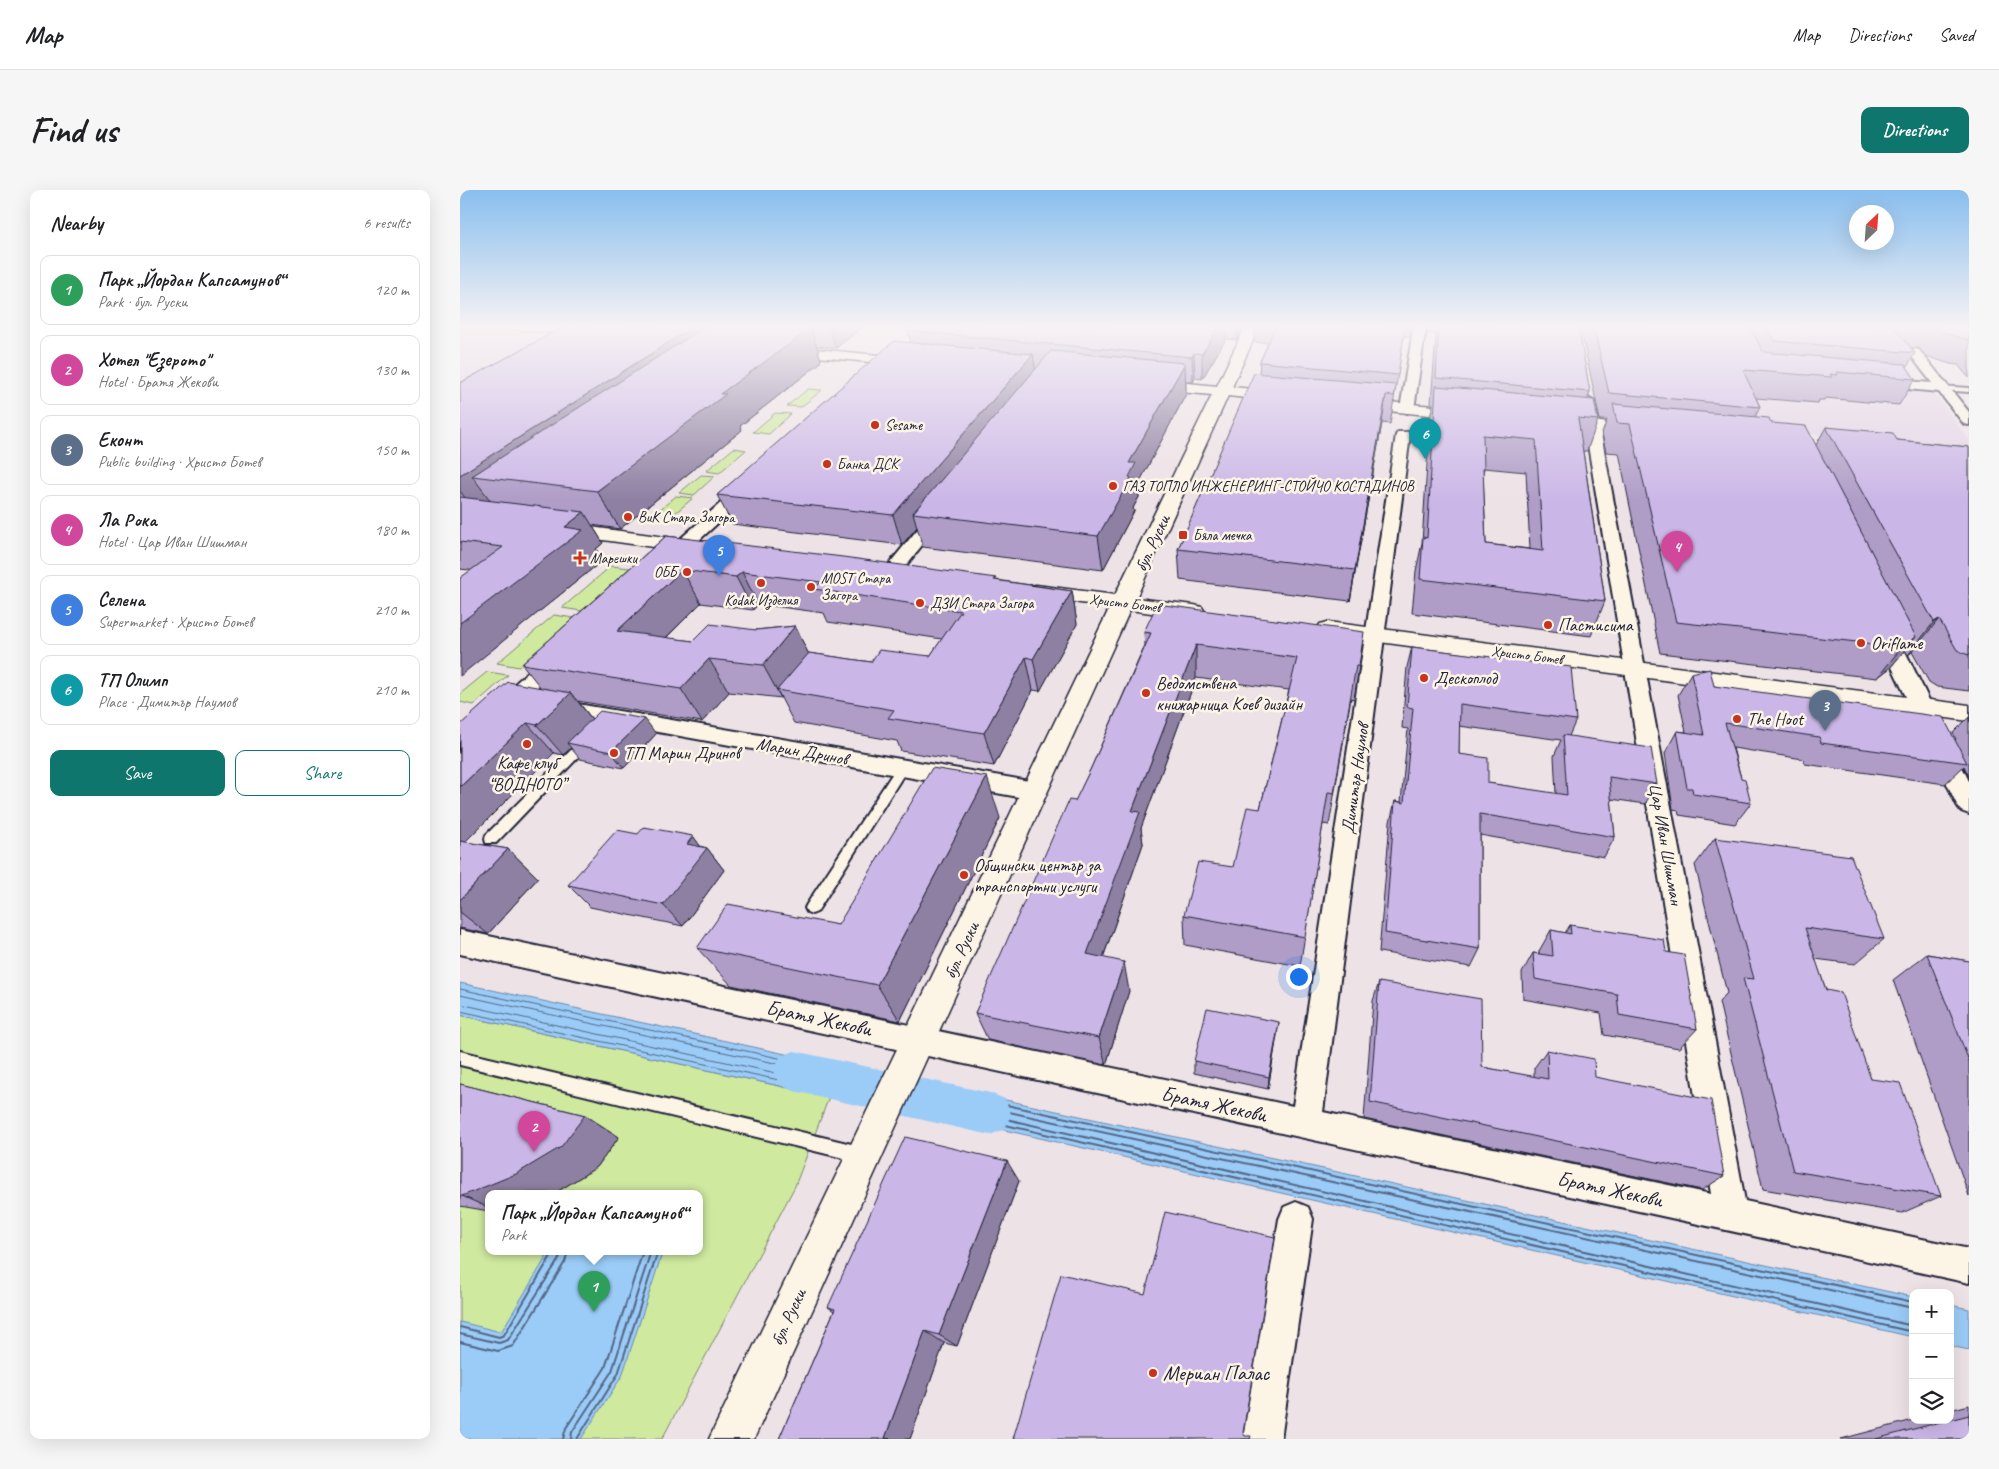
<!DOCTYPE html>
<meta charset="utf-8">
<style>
:root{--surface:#fff;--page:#f6f6f6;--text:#202124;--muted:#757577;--line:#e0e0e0;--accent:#0f766e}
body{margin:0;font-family:Caveat,sans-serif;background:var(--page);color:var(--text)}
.controls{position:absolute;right:15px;bottom:15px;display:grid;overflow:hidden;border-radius:10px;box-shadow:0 5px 20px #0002}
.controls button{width:45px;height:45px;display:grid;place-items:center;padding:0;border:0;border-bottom:1px solid var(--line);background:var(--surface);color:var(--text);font:25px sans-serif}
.compass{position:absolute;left:1389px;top:15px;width:45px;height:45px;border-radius:50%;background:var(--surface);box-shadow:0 5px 20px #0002;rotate:25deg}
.you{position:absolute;left:838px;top:786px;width:18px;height:18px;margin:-12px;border:4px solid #fff;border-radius:50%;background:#1a73e8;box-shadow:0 0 0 8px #1a73e833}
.badge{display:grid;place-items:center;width:32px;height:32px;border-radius:50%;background:var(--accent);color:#fff;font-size:16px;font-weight:700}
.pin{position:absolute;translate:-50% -41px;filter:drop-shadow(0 1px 2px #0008)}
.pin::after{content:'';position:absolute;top:26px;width:18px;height:15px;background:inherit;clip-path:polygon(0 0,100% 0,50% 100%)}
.popup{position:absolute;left:25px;top:1000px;width:218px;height:65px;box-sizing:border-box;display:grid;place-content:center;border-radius:10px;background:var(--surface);filter:drop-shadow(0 1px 4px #0005);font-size:16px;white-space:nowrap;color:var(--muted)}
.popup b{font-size:19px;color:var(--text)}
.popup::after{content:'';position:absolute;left:50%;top:100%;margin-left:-10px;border:10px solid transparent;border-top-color:var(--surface)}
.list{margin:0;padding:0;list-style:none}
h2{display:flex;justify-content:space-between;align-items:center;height:65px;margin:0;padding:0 20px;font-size:21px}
h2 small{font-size:16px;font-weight:400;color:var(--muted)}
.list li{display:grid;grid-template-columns:32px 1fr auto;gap:15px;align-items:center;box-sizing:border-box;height:70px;margin:0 10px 10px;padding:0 10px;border:1px solid var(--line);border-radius:10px}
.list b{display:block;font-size:19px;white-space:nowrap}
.list p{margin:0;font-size:16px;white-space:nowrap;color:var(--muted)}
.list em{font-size:16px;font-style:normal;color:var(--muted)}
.actions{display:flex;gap:10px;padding:15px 20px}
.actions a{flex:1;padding:11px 0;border:1px solid var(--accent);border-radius:10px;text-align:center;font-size:18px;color:var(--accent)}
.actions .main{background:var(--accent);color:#fff}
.icon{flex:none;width:28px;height:28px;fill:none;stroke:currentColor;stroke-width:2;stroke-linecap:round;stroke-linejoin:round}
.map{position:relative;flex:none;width:1509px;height:1249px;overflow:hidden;border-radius:10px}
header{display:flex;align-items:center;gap:30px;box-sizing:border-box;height:70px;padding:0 25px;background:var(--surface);border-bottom:1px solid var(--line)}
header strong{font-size:24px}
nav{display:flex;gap:28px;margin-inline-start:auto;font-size:18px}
.intro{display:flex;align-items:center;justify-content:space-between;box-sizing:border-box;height:120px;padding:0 30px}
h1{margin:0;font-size:35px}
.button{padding:12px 22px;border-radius:10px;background:var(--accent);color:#fff;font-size:18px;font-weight:700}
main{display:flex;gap:30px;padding:0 30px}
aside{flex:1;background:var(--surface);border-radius:10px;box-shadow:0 5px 20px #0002}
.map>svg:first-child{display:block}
.built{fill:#e3d5e6}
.green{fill:#cfe99f;stroke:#78866d;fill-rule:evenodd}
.water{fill:#9bccf7;stroke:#6b88ac}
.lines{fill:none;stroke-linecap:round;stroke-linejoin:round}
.shore-far1{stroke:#526686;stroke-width:1}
.shore{stroke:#526686;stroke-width:2}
.canal{fill:#9bccf7;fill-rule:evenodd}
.lane-casing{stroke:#22223b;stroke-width:4}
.street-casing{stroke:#22223b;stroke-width:4}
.secondary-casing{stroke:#22223b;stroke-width:3}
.lane{fill:#fcf5e5;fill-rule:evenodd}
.street{fill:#fcf5e5;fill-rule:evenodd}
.secondary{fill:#fcf5e5;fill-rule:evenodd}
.wall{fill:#af9dc7;stroke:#22223b;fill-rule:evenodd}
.shaded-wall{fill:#8e80a2;stroke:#22223b}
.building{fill:#cbb7e7;stroke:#22223b;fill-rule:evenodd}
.poi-dot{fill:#c8321e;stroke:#fcf5e5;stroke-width:2}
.labels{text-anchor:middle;stroke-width:5;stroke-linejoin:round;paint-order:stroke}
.far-poi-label{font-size:15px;fill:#22223b;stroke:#fcf5e5;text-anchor:start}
.far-street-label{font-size:15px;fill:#22223b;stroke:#fcf5e5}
.street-label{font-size:18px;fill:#22223b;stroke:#fcf5e5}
.poi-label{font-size:18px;fill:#22223b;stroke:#fcf5e5;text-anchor:start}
.near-street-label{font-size:21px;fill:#22223b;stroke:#fcf5e5}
.near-poi-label{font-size:21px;fill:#22223b;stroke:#fcf5e5;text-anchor:start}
</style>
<header>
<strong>Map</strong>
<nav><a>Map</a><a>Directions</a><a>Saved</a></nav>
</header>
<div class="intro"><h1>Find us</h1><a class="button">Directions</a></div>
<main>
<aside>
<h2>Nearby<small>6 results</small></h2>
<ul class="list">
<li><span class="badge" style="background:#2e9e5b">1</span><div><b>Парк „Йордан Капсамунов“</b><p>Park · бул. Руски</p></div><em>120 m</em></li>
<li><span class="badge" style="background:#d1479c">2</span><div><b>Хотел &quot;Езерото&quot;</b><p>Hotel · Братя Жекови</p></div><em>130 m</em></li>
<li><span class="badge" style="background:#5c6f8a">3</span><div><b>Еконт</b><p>Public building · Христо Ботев</p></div><em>150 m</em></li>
<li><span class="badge" style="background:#d1479c">4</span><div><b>Ла Рока</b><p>Hotel · Цар Иван Шишман</p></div><em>180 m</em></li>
<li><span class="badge" style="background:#3f7fe0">5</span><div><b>Селена</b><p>Supermarket · Христо Ботев</p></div><em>210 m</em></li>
<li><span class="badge" style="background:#0f9aa8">6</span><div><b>ТП Олимп</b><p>Place · Димитър Наумов</p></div><em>210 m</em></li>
</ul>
<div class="actions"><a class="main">Save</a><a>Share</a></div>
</aside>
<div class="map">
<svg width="1509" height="1249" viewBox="0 0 1509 1249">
<rect width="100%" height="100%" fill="#ede2e6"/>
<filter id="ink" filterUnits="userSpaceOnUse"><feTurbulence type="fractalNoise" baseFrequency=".02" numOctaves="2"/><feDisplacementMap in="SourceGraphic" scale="10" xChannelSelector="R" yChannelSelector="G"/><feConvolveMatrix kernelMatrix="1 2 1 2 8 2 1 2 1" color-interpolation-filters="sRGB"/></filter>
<g filter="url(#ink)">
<path class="built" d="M0,137L103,147L0,204Z
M1189,186L1471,199L1509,250V258L1285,238Z"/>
<path class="green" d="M348,199L362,200L341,217L327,216Z
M315,223L331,224L309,244L293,242Z
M274,258L286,260L259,283L246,281Z
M241,285L255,286L234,305L219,303Z
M216,306L233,308L214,324L197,322Z
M151,376L170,378L122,421L102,418Z
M94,425L114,428L59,477L37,473Z
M27,482L48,485L14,515L0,512V504Z
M0,825L369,907L335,996L202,1249H0ZM29,1003H239V1061H29Z"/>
<path class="water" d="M0,793L385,877L369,907L0,825Z
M495,899L1453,1107V1147L483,926Z
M90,1061H203L162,1186L121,1249H0V1132L41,1142Z
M1490,1115L1509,1119V1160L1490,1156Z"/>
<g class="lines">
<path class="shore-far1" d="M0,799L374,880L376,883L365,900L0,821
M0,805L365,884L367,887L362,893L0,814
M494,912L497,906L500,905L534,912"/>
<path class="shore" d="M495,911L491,920L493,923L1453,1142
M528,911L1453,1112
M1453,1118L503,912L500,916L502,919L1453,1136
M0,1137L39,1147L44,1145L94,1061
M0,1144L39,1153L48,1150L99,1069L101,1061
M0,1152L38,1161L53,1156L105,1072L108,1061
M103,1249L106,1238L145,1178L183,1061
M111,1249L112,1242L152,1181L191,1061
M117,1249L158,1184L198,1061"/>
<path class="canal" d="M334,861L530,903L545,909L551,924L545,939L530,945L334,901L320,895L314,881L320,867Z"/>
<g class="lane-casing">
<path id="lane" d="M1479,196L1509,198V202L1482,200H1479Z
M126,548L130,549L132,552L130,555L36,653H26L25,649L26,645L122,549Z
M442,574L446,575L448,578L446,581L357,722L352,724L347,722L345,718L347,714L438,575Z
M0,861L404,957L410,959L412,965L410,971L404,973L0,875Z"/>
</g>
<g class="street-casing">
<path id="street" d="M954,135H966L954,219L947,223L940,219Z
M1455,159L1459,160L1509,222V235L1504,234L1479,202L1415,196L1413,193L1415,190L1420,189L1472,193L1449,163Z
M1128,208L1135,212L1285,1011L1509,1059V1093L0,764V740L833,916L936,245L938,242H948L950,245L863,922L1251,1004L1121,212Z
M288,292L294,294L296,297L294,300L213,374L207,375L201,374L198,370L201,366L282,294Z
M480,317L486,319L488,322L437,387L431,388L425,387L422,383L425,379L474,319Z
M1425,435L1432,437L1435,441L1509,591V624L1501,621L1497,615L1415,441L1418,437Z
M98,461L105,462L108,467L105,472L8,560L0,562V542L91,462Z
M94,510L575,592L583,595L587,601L583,607L575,610L87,522L83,517L87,512Z
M836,1012L848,1017L853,1029L821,1249H783L819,1029L824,1017Z"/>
</g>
<g class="secondary-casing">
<path id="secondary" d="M47,135H96L137,139L142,140L144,143L142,146L137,147L54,139Z
M786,135H800L772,197L822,202L828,204L830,207L828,210L822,212L768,206L676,408L734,415L742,417L745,422L742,427L734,429L670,420L294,1249H249L650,417L576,407L568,406L565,401L568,396L576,395L655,405L752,205L688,199L683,197L680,194L683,191L688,189L757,196Z
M322,156L451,168L456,169L458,172L456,175L451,176L317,163L315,160L317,157Z
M894,209L1008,219L1014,221L1016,224L1014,227L1008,229L888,217L886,214L888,211Z
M1098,228L1183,236L1189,237L1191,241L1189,245L1183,246L1092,237L1090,233L1092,229Z
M100,333L236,351L243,353L246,357L243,361L236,363L93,343L90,339L93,335Z
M868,432L1509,515V531L860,444L857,439L860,434Z"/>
</g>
<use href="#lane" class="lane"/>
<use href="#street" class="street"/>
<use href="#secondary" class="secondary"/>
</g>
<path class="wall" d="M107,135H405L376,158L357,156L361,170L360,171V173L280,236L282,240L160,339L132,335L143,353L136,359L143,370L29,462L10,380L0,379V193Z
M455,135H785L777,150L766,149L742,189L735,188L733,192L726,191V204L678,295L679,307L673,318L674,321L643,380L463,357L457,337L442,355L272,334L257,305L451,153L448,141Z
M795,135H953L950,147L944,146L930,234L922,233L890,411L720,390L718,359L799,183L800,172L808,153L794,152Z
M968,135H1118L1130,202L1127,210L1138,230L1127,261H1123L1145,411L1131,446L952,423L956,381L962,353L970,227L973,214H971L976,144L968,143L966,149ZM1024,278L1066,282L1070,359L1026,354L1023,284Z
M1120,135H1509V188L1498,175L1490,174L1466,166L1459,158H1451L1455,163L1447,177L1455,189L1439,215L1365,208L1364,210H1359L1358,213L1296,208L1300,217L1295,227L1311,233L1356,255L1366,237L1437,250L1509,257V501L1477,497L1469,492L1452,462L1448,465L1445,460L1430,478L1417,488L1200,463L1159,263L1146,262L1142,243L1147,230H1140Z
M206,346L536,390L612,401L617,434L580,501L573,500L534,576L441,561L437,551L334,533L321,508L269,502L242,532L118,511L132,529L196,544L164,578L120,569L111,558L103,565L94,563L5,652L48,659L78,688L28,744L0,738V535L81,498L62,474ZM241,413L293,420L298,414L364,423L368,432L482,449L470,466L411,472L348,463L335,436L296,440L233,451L206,448Z
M684,442L899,476L894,509L891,508L869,635L863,634L840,776L725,755L724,725L773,677L800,619L829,500L736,488L681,638L683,654L643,768L669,801L646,875L528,850L515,823L631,578L685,455Z
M952,457L1116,530L1109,546L1197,594L1185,614L1151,609L1155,647L1144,667L1020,645V759L1011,777L919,762L930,632L935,611L941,612L948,539L942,538L947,477ZM999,536L1101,550L1094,566L1096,604L1028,593L999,564Z
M1231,483L1254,496L1495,550L1496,549L1493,543L1509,527V587L1504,576L1485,594L1345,574L1343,569L1273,558L1281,588L1291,613L1275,634L1219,625L1218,620L1213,619L1205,563L1217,541L1226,542L1218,505Z
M540,628L440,831L271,795L237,758L378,735Z
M178,644L233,646L240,656L247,658L264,680L223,736L130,717L108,695Z
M1255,648L1424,749L1395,774L1355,769L1366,800L1411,889L1481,1006L1442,1023L1303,999L1259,812L1267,803L1235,675Z
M1110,735L1206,762L1237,839L1219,858L1144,845L1141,823L1063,809L1062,783L1073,763L1079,764V761L1091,740L1105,743Z
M1467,764L1509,771V1006L1433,790Z
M919,792L1022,877L1074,887V878L1087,860L1264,986L1242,1000L904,929L913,811Z
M817,845L808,899L734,883V871Z
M0,894L125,925L159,947L137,977L95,1003H29V1021L0,1016Z
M559,991L497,1156L484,1153L450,1249H319L374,1121L368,1117Z
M1509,1215V1249H1381L1453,1230H1490V1220Z"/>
<path class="shaded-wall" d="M236,135H240L251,159L12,286L30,310L14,320L0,301V285Z
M368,135H405L376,158Z
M760,135H766V149L742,189V164Z
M777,135H785L777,150Z
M968,135H970L968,143L966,149Z
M350,136L361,170L360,171V173L280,236L282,240L160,339L137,301L260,204Z
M734,163L735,188L733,192L732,167Z
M573,164L577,190L453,323L457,337L442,355L433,325Z
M725,173L726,204L678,295L679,307L673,318L674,321L643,380L638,346L669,273Z
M926,205L922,233L890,411L895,380Z
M124,322L143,353L136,359L143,370L0,486V433L105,337Z
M222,380L241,413L179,474L157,441Z
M282,382L298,414L293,420L276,387Z
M612,401L617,434L580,501L573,469Z
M1479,429L1452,462L1448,465L1474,432Z
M335,436L351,469L317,500L321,508L303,475Z
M1456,447L1430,478L1417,488L1442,457Z
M736,455V488L681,638L683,654L634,793L627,764L672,621Z
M566,467L573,500L534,576L524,543Z
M249,469L269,502L242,532L221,499Z
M111,503L135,533L107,553L111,558L103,565L77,535Z
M185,529L196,544L164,578L151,562Z
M67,533L94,563L0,657V597Z
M527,587L540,628L440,831L417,795Z
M233,646L244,661L247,658L264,680L223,736L203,715L227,654Z
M48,659L78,688L28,744L0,722V710Z
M664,772L669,801L646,875L639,848Z
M819,832L817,845L808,899L809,887Z
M125,925L159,947L137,977L95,1003H29V1018L2,1006Z
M547,971L559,991L497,1156L479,1145Z
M465,1141L484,1153L450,1249H430L425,1248Z"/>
<path class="building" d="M107,135H236L0,285V193Z
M248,135H333L350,136L347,139L349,140L260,204H266L137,301L12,286Z
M455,135H760L742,164L734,163L732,167L448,141Z
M816,135H945L938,185L800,172Z
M979,135H1118L1130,202L976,188Z
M1133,135H1289L1303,162L1445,174L1455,189L1376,182L1378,185L1370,184L1372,187L1283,180L1300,217L1149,203Z
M1305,135H1432L1455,163L1314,151Z
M1475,135H1509V150L1505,149L1482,142Z
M434,151L573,164L433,325L257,305Z
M591,161L725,173L669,273H676L669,287L671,288L638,346L453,323Z
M794,183L936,195L934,206L926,205L895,380L718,359Z
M976,196L1134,210L1138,230L1118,228L1145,411L960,389L963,347L967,348ZM1023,245L1076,250L1083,361L1026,354L1023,278H1024Z
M1153,214L1309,228L1311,233L1346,236L1456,447L1442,457L1216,432L1170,234L1157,233Z
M1366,237L1433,243L1437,250L1509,257V465L1506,464L1497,460L1479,429L1474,432Z
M0,307L124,322L105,337L123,340L0,433V388L43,357L0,352Z
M206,346L383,367L536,388L534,390L612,401L573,469L566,467L524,543L428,528L434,520L317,500L349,463L411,472L419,460L470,466L501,421L354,399L361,392L282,382L276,387L222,380L157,441L233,451L250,434L296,440L335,436L303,475L249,469L221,499L62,474Z
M697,414L904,442L899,476H896L874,603L868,602L845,747L724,725L738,672L773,677L787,617L800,619L837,468L736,455L672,621L680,622L627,764L664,772L639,848L515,823L609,610L615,611L631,578L691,443L684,442Z
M952,457L1111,477L1116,530L1000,514L999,564L1028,568V593L1107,605L1103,545L1191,558L1197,594L1149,587L1155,647L1020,624V759L925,743L935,611L944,613L953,518L947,517Z
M1250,479L1254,496L1483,527L1507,573L1361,553L1359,547L1265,533L1281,588L1285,589L1291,613L1233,604L1232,598H1227L1217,541L1244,545L1231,483Z
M48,492L111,503L77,535L67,533L0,597V535Z
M140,521L185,529L151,562L107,553Z
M472,578L527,587L417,795L237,758L268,714L378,735Z
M184,637L233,646L227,654L247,658L203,715L108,695L157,640L178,644Z
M1255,648L1391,666L1424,749L1345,738L1366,800L1381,803L1411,889L1440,893L1481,1006L1333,981L1283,788L1294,789Z
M0,651L48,659L0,710Z
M1110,735L1204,750L1206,762L1224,765L1237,839L1159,825L1157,804L1075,789L1073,763L1093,766L1091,740L1111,744Z
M1467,764L1509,771V871Z
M919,792L1021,809L1022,877L1088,889L1087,860L1134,869L1135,887L1251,910L1264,986L910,912Z
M747,818L819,832L809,887L734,871Z
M0,894L125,925L101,957L56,984L2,1006H0Z
M445,947L547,971L479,1145L465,1141L425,1248L430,1249H319L375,1119L368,1117Z
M705,1022L815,1047L783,1243L785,1246H791L790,1249H553L601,1084L685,1104Z
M1509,1225V1249H1416L1488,1230H1490Z"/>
</g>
<linearGradient id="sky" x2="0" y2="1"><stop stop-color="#89beee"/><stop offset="0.44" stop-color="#f7f2f4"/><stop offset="1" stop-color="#f7f2f4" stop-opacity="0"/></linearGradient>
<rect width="1509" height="310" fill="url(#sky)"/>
<g class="poi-dot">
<circle cx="415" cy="235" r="5"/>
<circle cx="367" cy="274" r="5"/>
<circle cx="653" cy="296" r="5"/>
<circle cx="168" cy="327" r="5"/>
<rect x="718" y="340" width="10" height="10" rx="2.5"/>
<path d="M117.5 360.5h5v5h5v5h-5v5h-5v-5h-5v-5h5z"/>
<circle cx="227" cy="382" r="5"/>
<circle cx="301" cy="393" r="5"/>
<circle cx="351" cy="397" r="5"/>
<circle cx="460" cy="413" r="5"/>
<circle cx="1088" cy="435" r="5"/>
<circle cx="1401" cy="453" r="5"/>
<circle cx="964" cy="488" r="5"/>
<circle cx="686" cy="503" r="5"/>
<circle cx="1277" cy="529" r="5"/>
<circle cx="67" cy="554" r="5"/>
<circle cx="154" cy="563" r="5"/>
<circle cx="504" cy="685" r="5"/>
<circle cx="693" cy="1183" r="5"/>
</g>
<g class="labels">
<g class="far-poi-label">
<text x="425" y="240">Sesame</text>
<text x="377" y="279">Банка ДСК</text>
<text x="663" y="301">ГАЗ ТОПЛО ИНЖЕНЕРИНГ-СТОЙЧО КОСТАДИНОВ</text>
<text x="178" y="332">ВиК Стара Загора</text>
<text x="733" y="350">Бяла мечка</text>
<text x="130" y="373">Марешки</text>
<text x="217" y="387" text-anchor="end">ОББ</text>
<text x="361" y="393">MOST Стара<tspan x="361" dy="17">Загора</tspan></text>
<text x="301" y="415" text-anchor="middle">Kodak Изделия</text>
<text x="470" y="418">ДЗИ Стара Загора</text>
</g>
<g class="far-street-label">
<text transform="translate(665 413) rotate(7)" y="5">Христо Ботев</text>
<text transform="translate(1067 465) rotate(7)" y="5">Христо Ботев</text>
</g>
<g class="street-label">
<text transform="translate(692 353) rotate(-65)" y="6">бул. Руски</text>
<text transform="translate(342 561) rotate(10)" y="6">Марин Дринов</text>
<text transform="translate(895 589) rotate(-82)" y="6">Димитър Наумов</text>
<text transform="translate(1206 654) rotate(80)" y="6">Цар Иван Шишман</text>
<text transform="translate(501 760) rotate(-65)" y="6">бул. Руски</text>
<text transform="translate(328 1127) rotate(-65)" y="6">бул. Руски</text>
</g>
<g class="poi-label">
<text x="1098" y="441">Пастисима</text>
<text x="1411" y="459">Oriflame</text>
<text x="974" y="494">Дескоплод</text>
<text x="696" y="499">Ведомствена<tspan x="696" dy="21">книжарница Коев дизайн</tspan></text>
<text x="1287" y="535">The Hoot</text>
<text x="164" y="569">ТП Марин Дринов</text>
<text x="67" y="579" text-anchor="middle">Кафе клуб<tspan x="67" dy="21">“ВОДНОТО”</tspan></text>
<text x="514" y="681">Общински център за<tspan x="514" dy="21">транспортни услуги</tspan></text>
</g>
<g class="near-street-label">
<text transform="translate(359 828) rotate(12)" y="7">Братя Жекови</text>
<text transform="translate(754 914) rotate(12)" y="7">Братя Жекови</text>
<text transform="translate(1150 999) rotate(12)" y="7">Братя Жекови</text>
</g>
<g class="near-poi-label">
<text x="703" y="1190">Мериан Палас</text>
</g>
</g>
</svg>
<div class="controls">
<button>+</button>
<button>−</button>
<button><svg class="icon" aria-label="layers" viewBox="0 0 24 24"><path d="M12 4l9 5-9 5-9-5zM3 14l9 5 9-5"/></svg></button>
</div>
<svg class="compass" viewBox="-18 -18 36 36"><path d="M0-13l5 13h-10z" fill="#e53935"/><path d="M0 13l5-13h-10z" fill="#757577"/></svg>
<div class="you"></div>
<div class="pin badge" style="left:134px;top:1122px;background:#2e9e5b">1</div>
<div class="popup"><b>Парк „Йордан Капсамунов“</b>Park</div>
<div class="pin badge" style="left:74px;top:962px;background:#d1479c">2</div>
<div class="pin badge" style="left:1365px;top:541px;background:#5c6f8a">3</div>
<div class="pin badge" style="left:1217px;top:382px;background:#d1479c">4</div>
<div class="pin badge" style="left:259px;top:386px;background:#3f7fe0">5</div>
<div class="pin badge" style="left:965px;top:269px;background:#0f9aa8">6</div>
</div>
</main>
